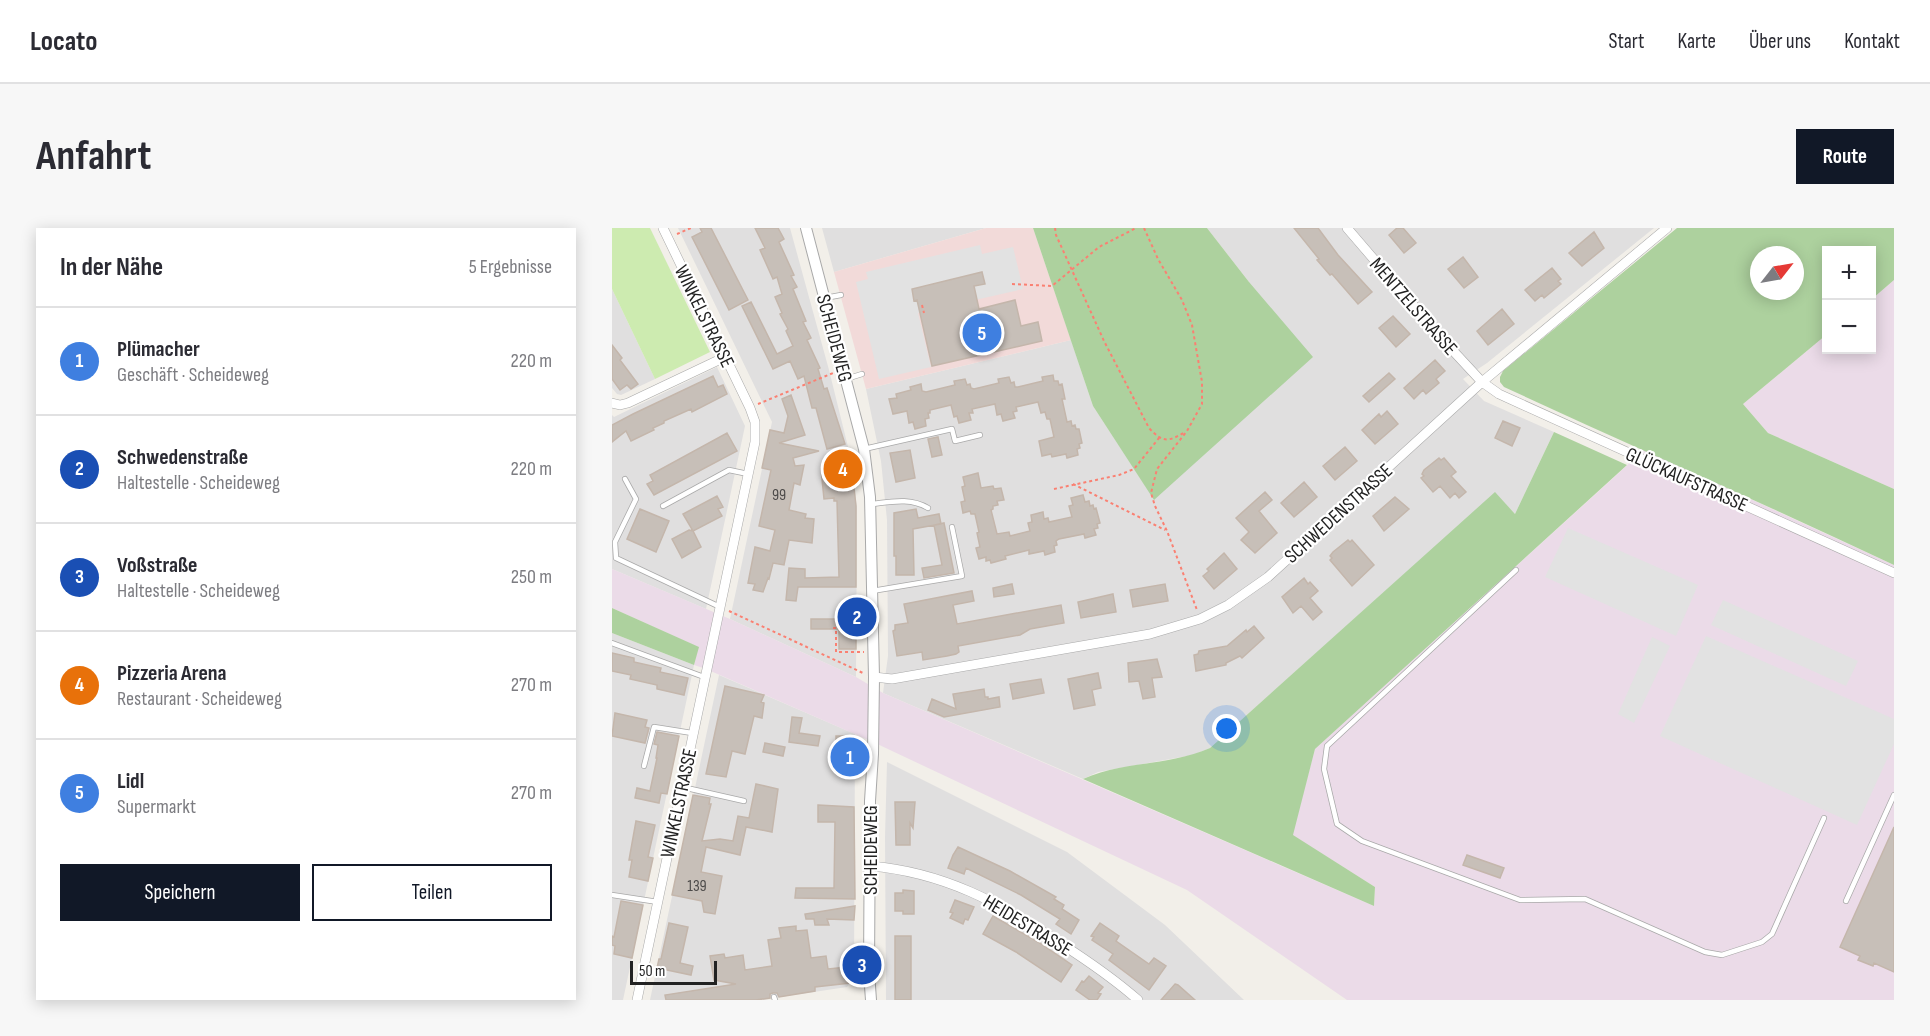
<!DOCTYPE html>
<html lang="de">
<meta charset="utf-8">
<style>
:root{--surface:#fff;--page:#f7f7f7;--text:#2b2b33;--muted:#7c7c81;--line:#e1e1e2;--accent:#111827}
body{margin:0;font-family:"Sofia Sans Condensed",sans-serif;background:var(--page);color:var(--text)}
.controls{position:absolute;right:18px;top:18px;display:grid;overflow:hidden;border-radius:0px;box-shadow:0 3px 15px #0003}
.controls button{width:54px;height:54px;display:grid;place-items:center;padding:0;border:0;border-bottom:2px solid var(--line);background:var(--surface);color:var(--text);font:30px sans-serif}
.compass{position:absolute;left:1138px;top:18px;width:54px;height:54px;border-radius:50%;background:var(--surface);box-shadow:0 3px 15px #0003;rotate:59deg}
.scale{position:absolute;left:18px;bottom:15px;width:87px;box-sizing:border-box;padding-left:6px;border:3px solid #222;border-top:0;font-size:16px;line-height:21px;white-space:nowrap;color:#222;-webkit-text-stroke:4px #fff;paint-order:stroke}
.you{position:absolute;left:615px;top:501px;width:21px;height:21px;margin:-15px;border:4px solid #fff;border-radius:50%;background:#1a73e8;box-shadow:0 0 0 9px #1a73e833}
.badge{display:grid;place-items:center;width:39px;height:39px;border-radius:50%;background:var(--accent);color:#fff;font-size:20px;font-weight:700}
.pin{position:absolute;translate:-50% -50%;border:3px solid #fff;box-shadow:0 2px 6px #0006}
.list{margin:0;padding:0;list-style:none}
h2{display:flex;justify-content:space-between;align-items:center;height:78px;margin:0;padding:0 24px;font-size:26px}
h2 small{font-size:20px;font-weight:400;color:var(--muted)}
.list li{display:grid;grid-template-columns:39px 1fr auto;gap:18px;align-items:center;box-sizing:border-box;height:108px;padding:0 24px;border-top:2px solid var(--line)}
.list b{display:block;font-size:22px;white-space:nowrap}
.list p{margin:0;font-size:20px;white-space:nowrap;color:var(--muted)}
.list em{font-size:20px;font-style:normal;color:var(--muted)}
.actions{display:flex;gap:12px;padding:18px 24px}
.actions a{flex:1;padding:14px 0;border:2px solid var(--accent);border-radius:0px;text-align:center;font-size:21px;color:var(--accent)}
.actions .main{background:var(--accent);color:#fff}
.map{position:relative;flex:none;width:1282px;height:772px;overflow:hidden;border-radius:0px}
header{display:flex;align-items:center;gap:36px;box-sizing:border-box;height:84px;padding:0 30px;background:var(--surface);border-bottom:2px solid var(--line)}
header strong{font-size:28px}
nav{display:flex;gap:33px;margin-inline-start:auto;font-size:21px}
.intro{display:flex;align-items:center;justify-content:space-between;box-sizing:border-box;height:144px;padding:0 36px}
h1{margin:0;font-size:42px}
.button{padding:15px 27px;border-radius:0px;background:var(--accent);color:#fff;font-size:21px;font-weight:700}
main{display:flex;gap:36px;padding:0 36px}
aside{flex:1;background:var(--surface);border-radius:0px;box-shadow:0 3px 15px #0003}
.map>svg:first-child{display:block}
.residential{fill:#e0dfdf}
.commercial{fill:#f2dad9}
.industrial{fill:#ebdbe8}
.grass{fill:#cdebb0}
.forest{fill:#add19e;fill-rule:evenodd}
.parking{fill:#e2e2e2}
.building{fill:#c7bfb8;stroke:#c4b6ab;stroke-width:1.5}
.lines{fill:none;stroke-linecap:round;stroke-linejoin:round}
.service-casing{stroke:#a9a9a9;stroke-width:6}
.minor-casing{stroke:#a9a9a9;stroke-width:10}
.tertiary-casing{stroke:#a9a9a9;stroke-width:12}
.path{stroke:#fa8072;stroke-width:2;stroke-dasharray:3 3;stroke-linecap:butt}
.service{stroke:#fff;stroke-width:4.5}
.minor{stroke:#fff;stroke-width:9}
.tertiary{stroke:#fff;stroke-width:10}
.labels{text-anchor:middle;stroke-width:4.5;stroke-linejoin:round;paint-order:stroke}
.number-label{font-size:16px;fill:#4b4948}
.street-label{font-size:20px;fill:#222;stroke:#fff}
</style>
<header>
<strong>Locato</strong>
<nav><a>Start</a><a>Karte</a><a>Über uns</a><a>Kontakt</a></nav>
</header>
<div class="intro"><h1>Anfahrt</h1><a class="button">Route</a></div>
<main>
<aside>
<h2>In der Nähe<small>5 Ergebnisse</small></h2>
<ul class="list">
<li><span class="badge" style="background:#3f7fe0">1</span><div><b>Plümacher</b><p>Geschäft · Scheideweg</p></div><em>220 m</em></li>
<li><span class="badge" style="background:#1a4fb4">2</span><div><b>Schwedenstraße</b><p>Haltestelle · Scheideweg</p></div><em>220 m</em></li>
<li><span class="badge" style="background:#1a4fb4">3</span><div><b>Voßstraße</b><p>Haltestelle · Scheideweg</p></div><em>250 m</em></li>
<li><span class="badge" style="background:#e8710a">4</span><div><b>Pizzeria Arena</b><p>Restaurant · Scheideweg</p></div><em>270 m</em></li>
<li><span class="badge" style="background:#3f7fe0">5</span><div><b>Lidl</b><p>Supermarkt</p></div><em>270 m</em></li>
</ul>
<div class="actions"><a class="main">Speichern</a><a>Teilen</a></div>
</aside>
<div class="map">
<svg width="1282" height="772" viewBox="0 0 1282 772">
<rect width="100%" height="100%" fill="#f2efe9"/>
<path class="residential" d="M66,0H178L217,142L239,231L245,281L244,449L118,391L160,194Z
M210,0H374L222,44Z
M595,0H1042L875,135L851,151L872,173L942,204L903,286L883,265L598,520L581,527L486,544L471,551L271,465L276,428L275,292L269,233L254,161L459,112L481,178L542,271L637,54Z
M0,61L43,151L9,167L5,166L0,160Z
M105,139L133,198L94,381L0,341V187L2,189Z
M0,405L82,437L11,772H0Z
M107,447L243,506L242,749L235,759L149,772H38Z
M275,534L455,624L553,697L632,772H274L273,609Z"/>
<path class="commercial" d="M374,0H421L459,112L254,161L222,44Z"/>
<path class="industrial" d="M1282,52V261L1156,205L1131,176L1214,107V122H1260V71Z
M1032,222L1282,337V772H735L575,662L261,514L94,441L82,437L86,419L0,380V341L118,391L244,449L271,465L762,678L763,659L680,607L703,521Z"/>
<path class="grass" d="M0,0H38L98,124L43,151L0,61Z"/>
<path class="forest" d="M421,0H595L637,54L701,129L542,272L481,178Z
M1065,0H1282V52L1260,71V22H1214V107L1131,176L1156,205L1282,261V337C1153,276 1022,219 892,159L888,154V149L891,143ZM1147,27H1183V63H1147Z
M942,204L1015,237L703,521L681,607L763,659L762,678L471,551C511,533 557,538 598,520L883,264L903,286Z
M0,380L87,419L82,437L0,405Z"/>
<path class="parking" d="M368,17L370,26L401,19L411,61L306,85L319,139L267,151L244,54L256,51L254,44Z
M956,300L1086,357L1064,408L933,349Z
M1111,372L1246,433L1234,458L1099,397Z
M1094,408L1282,491V516L1245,597L1048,508Z
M1040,409L1058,418L1022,495L1006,486Z"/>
<path class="building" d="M88,0H99L136,72L117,82L80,9L90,4Z
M143,0H166L172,11L167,14L182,47L179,48L185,59L181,61L194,93L191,94L199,110L195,112L208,140L206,141L212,161L215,160L233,216L215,221L204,180H200L192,148L186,151L178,133L161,141L130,78L139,74L165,126L181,118L174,103L176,101L168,86L170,85L163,69L170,66L165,49L161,51L148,22L153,20Z
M682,0H706L726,27L760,64L746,76L720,46L718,47L705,32L707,31Z
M785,0H791L804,15L792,25L777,7Z
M982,4L992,20L970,38L957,25Z
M851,29L866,49L852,60L836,41Z
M940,40L949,51L946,53L949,56L932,70L930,67L923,73L913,62Z
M370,44L373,56L362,58L367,81L403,72L409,98L426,94L430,113L320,138L305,72L302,73L300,61Z
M890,81L902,96L876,117L865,103Z
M781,88L798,106L784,119L767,100Z
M0,117L10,130L8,132L26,156L19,161L15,157L8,162L0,151Z
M823,132L833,143L824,151L827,155L814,166L811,162L802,171L792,160Z
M777,145L783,151L757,174L751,168Z
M441,147L442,153H446L447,157L450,156L453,171H450L455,194L459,193L460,198L463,197L464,201H467L470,215L467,216L468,220L465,221L466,227L455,230L454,226L440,229L439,226L430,228L427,213L442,209L438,191H435L433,184L429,185L426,174L404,179L405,183L401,184L403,190L391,193L389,186L385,187L383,176L360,181L361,185H357L359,192L347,195L345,188L342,189L339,177L318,182V185H316L317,190L313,191L314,198L303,201L301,194L297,195L295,183L281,186L277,171L285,170L284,166L299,162L298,159L309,156L310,163L314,164L343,157L342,153L353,151L355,157L358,156L359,160L362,161L387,155L386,151L397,149L399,155L402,154L403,159H406L431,153L430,149Z
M101,148L106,159L111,157L115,166L80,184L79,181L52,193V195L41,200L42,202L19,213L14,203L0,214V197L21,186Z
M179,167L193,207L167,215L207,223L181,230L183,238L192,237L188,257L182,255L177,282L194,286L193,290L202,291L200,315L177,312L172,337L161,335L157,351L156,350L151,364L141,362L143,356L136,355L143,319L158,323L163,302L147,298L159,242L150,240L158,202L172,205L176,188L170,171Z
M775,183L786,196L763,216L750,202L767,186L769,189Z
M891,193L908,200L900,218L883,210Z
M115,205L125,223L42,267L35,256L41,253L38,247Z
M326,209L330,227L320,229L316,211Z
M733,219L745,233L723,252L711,238Z
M298,222L303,250L284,254L278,225Z
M827,230L829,232L832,230L844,244L839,248L854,264L847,270L843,265L838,270L828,258L821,264L809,250L812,248L810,246L812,242Z
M239,232L244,278V359H186L184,373L174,372L177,340L193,341V350L227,349L225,273H222V270L212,271L209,241L219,240L218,234Z
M366,245L369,260L381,258L382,261L389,260L392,272L385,273L386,277L381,278V281L379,282L385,306L397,304L398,308L418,303L416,295L420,294L419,287L431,284L432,291L436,290L437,294L460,289L457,278L461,277L459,270L471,267L473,274L477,273L478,278L481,277L482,281L484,280L488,295L485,296L486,300L482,301L484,307L473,310L472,306L447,311L444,313L445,317L442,318L443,324L433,327L432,323L417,326V322L393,328L394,331L379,335L378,332L374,333V329L367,331L364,320L368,319L365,305L367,304L363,286H359L358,283L351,285L349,274L353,273L350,259L353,258L351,249Z
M692,254L705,269L682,289L669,275Z
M653,264L660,272L647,283L665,305L643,325L629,312L637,304L624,290Z
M105,268L111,279L106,281L110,288L81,303L71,286Z
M783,269L797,281L772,303L761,288Z
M28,281L57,293L44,324L15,311Z
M304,281L306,290L327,286L329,296L301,301L302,347H284V328H282V285Z
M332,295L342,345L312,350L310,340L330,337L322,297Z
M77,302L81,303L89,319L70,330L60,311Z
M736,312L738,314L740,312L762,337L740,358L718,332L720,330L718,328L721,324Z
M612,325L625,341L602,361L591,348L597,343L595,341Z
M692,350L696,356L698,354L706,363L698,370L710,384L701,392L689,378L681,385L670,369Z
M400,356L402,366L382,369L381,360Z
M553,356L556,373L521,379L518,362Z
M360,363L362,373L341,377L345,396L449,377L452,395L418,401L408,407L346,418L347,424L344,426L335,428L311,432L310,424L285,428L281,403L283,402V397L296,395L292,376Z
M501,366L504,384L469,390L466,374Z
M199,391H244V421H227V401H199Z
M642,398L652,410L630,430L628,428L614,435V437L584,443L582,427L586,426L587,423L615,418L634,402L635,404Z
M0,425L22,430V434L49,440L48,444L76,450L72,467L45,461V457L18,451L19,447L0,443Z
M545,431L550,449L540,450L543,469L531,471L527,453L517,454L516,435Z
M486,445L489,460L480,462L483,477L462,481L456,451Z
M429,451L432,465L401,471L398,456Z
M113,458L152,467L149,474L152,475L150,490L142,488L133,526L120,523L114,549L94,546Z
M372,461L373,469H376V471L387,469L388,479L332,489L316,482L320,471L344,481L341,466Z
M3,485L35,492L33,499L37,500L33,515L0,508Z
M180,489L190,490L187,505L208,508L206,518L177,514Z
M45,504L67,508L55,566L49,565L47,575L23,570L25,560L38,563L45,530H44L46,517L42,516Z
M224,508H235V511H242V545H224Z
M153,515L173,519L171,528L151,524Z
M144,556L166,561L160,604L134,599L128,627L94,619L89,644L110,648L103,686L92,684L90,673L60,667L81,567L98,570L97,576H99L90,613L108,611L121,613L126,588L137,590Z
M283,574H303L301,600L298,595V617H284Z
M206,577L242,579L243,671L183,670L184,660H222L223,594H206Z
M24,593L43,597L36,629L41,630L36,653L17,649L20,632H17Z
M1282,599V744L1262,735L1261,738L1246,732L1248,728L1228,719Z
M346,619L398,643L444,669L442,671L452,677L450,681L467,692L459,706L444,696L448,691L409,667L354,640L352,646L336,640L341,627Z
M855,627L892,640L888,650L851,637Z
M291,662L302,663V686H291V683H283V665H291Z
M343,672L362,679L356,692L353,691L351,696L338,690L341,685L338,684Z
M9,673L31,677L20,730L2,726L3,718L0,717V708L2,709Z
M243,678L242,692L215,691L217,697H203L202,691H194L193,686Z
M381,688L426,714L460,737L449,754L404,724L371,706Z
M57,695L76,699L68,735L81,738L79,747L45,740L47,731H49Z
M488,695L507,708L504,713L537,736L542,730L554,738L537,762L497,732L501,726L480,712L482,709L479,708Z
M184,698V703L195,702L199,730L214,728L216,741L235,739L238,755L203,759V763L167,769L165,765H161L158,766V770L144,772H54L53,767L124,756L102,752L98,728L112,726L113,730L131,727L133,742L160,738L156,712L169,710L167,700Z
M283,708H299V772H283Z
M477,748L491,759L486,765L489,766L485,772H478L464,762L470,753L472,754Z
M563,756L566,757L583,772H549Z"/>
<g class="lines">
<g class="service-casing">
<path id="service" d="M213,70L229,67
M234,151L250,146
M252,221L340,201L343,213L368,207
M13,251L24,271L3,314L4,330L108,379
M259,276C278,274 298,269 316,280
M51,278L117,242L136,246
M904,342L715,518L712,541L725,596L750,613L908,672L973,671L1093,724L1110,727L1150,714L1160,706L1212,590
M260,363L350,348L340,299
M0,415L92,449
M32,538L42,499L80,505
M70,559L132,573
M0,667L46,674
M1234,673L1282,567
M162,769L163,772"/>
</g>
<g class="minor-casing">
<path id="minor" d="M735,0L832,113L870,154L887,166L1282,345
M0,175L8,177L16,175L113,129
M262,449L280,451L538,406L588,391L616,377L656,349L870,154L1055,0
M258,638C331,644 389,675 448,715C476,733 501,750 526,772
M25,772L143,214V194L138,180L51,0"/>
</g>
<g class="tertiary-casing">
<path id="tertiary" d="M194,0L252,221L258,269L262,449L261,526L258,573L257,744L259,772"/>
</g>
<path class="path" d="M443,0L444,7L492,113L537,200C551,215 556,214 573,204
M532,0L546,31L570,72L580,97L590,154V176L575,203L545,241L539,265L543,278L555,303L585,382
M65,6L79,0
M400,56L440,58L487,19L524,0
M310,77L312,85
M146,176L221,145
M461,256L553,302
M442,261L507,247L522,241L547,210
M117,383L251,445
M221,400H224V424H252"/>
<use href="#service" class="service"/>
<use href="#minor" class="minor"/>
<use href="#tertiary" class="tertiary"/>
</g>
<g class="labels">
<g class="number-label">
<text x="167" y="272">99</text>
<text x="85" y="663">139</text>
</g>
<g class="street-label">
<text transform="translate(802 78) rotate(49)" y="7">MENTZELSTRASSE</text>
<text transform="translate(93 88) rotate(64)" y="7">WINKELSTRASSE</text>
<text transform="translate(223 110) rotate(75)" y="7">SCHEIDEWEG</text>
<text transform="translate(1075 251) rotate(24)" y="7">GLÜCKAUFSTRASSE</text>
<text transform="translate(726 285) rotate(-42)" y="7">SCHWEDENSTRASSE</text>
<text transform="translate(66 575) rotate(-78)" y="7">WINKELSTRASSE</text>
<text transform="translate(258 622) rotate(-90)" y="7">SCHEIDEWEG</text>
<text transform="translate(416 697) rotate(31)" y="7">HEIDESTRASSE</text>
</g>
</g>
</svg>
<div class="controls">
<button>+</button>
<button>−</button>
</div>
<svg class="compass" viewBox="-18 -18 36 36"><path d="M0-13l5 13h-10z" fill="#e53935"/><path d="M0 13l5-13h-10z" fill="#7c7c81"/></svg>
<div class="scale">50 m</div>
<div class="you"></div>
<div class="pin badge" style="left:238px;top:529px;background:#3f7fe0">1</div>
<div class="pin badge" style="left:245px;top:389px;background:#1a4fb4">2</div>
<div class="pin badge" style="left:250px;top:737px;background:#1a4fb4">3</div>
<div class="pin badge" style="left:231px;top:241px;background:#e8710a">4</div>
<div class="pin badge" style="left:370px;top:105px;background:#3f7fe0">5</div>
</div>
</main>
